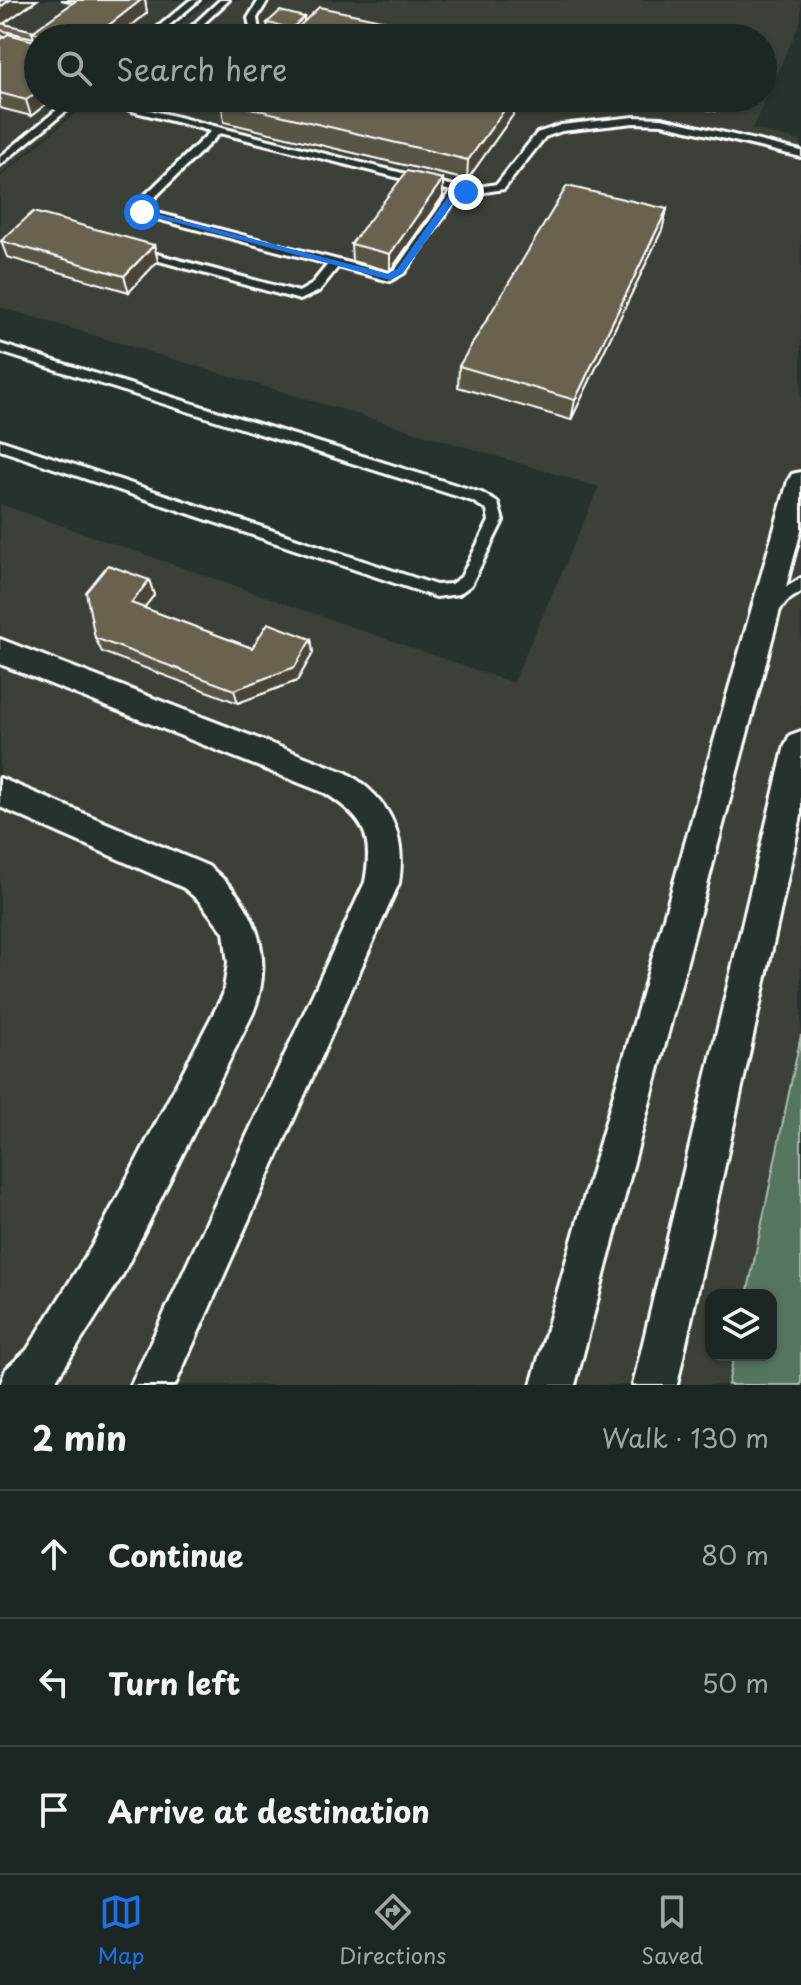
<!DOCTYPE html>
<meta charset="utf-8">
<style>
:root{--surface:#1c2622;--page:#252e2a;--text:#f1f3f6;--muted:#a0a5a5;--line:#3a4340;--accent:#1a73e8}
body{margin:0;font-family:"Playpen Sans",sans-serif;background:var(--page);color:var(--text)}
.controls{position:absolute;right:24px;bottom:24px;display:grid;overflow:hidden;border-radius:16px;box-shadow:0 2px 6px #0004}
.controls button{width:72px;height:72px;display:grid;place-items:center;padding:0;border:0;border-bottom:2px solid var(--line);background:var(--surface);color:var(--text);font:40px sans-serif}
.stop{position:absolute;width:24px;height:24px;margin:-18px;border:6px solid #1a73e8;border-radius:50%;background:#fff}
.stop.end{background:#1a73e8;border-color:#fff;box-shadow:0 2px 8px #0008}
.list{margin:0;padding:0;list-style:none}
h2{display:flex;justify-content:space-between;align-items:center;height:104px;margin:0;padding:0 32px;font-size:34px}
h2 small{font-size:26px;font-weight:400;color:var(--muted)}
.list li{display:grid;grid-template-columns:52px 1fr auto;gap:24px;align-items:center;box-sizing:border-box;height:128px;padding:0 32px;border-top:2px solid var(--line)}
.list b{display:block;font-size:30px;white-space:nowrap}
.list em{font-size:26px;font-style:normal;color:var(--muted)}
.icon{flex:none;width:44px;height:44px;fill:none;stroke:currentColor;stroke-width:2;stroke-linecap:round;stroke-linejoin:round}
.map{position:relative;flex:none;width:801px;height:1385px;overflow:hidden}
.search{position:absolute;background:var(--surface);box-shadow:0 2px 6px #0004;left:24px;right:24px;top:24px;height:88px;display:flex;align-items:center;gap:20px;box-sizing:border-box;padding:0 28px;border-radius:44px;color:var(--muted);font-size:30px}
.sheet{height:488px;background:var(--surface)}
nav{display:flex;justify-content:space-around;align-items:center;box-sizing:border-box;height:112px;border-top:2px solid var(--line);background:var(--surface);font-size:22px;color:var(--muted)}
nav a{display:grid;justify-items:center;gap:4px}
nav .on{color:var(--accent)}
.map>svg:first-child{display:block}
.built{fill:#3a4138;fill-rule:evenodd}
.green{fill:#54755f;stroke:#aabaaf;stroke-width:2}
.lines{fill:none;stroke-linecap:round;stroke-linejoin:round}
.lane-casing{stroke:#fff;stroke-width:6}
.street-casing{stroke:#fff;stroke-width:6}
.lane{fill:#26332d;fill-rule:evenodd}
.street{fill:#26332d;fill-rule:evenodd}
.wall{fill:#595445;stroke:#fff;stroke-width:2}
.shaded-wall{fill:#484538;stroke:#fff;stroke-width:2}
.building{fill:#676250;stroke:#fff;stroke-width:2}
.route{fill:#1a73e8}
</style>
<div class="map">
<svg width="801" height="1385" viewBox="0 0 801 1385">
<rect width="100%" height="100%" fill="#26332d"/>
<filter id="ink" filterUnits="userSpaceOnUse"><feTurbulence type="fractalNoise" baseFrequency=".0125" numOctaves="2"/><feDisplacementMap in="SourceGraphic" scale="16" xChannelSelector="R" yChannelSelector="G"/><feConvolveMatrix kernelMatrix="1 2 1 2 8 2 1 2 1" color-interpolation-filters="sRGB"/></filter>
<g filter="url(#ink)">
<path class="built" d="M0,0H203L159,38H38V98H89L0,175Z
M209,0H801V20L752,129L801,141V1385H0V504L513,683L599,487L0,307V177L93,98H763V38H164ZM711,1295H771V1355H711Z"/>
<path class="green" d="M801,1035V1385H728L734,1355H771V1295H747Z"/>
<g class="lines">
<g class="lane-casing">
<path id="lane" d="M190,0H199L154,38H145Z
M220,0H229L188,38H179Z
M259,0H268L257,18L260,38H252L248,18Z
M71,98H82L0,165V157Z
M117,98H127L138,107L466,189L497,184L537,133L561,125L634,117L662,118L801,151V157L662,124L634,123L562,131L545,137L504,189L466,195L460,194L404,273L390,281L338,267L319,291L300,300L134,254V250L138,249L299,292L311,285L328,264L138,214L134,209L138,202L211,131L132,111L125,108ZM220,133L451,191L396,269L388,273L146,210V206Z
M0,344L482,493L498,503L503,521L471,585L459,594L436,597L0,450V440L436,585L451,584L461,577L489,521L487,510L472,501L0,352Z
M801,578V592L787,601L776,615H766L763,611L777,593Z"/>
</g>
<g class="street-casing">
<path id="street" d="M801,472V530L575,1385H531L788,481L792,474Z
M0,639L347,773C389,799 407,834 399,883L175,1385H131L365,882C374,835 364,818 325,793L0,664Z
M801,731V816L677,1385H633L785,745L790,735Z
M0,778L208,866C255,902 276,956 253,1013L122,1276L53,1385H0L6,1369L27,1350L92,1246L223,995L228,963L224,932L199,901L184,888L0,807Z"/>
</g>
<use href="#lane" class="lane"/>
<use href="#street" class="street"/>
</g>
<path class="wall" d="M0,0H37L3,24L34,31L73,3L61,0H145L147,13L116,38H38V98H54L31,116L0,108V40L5,37L0,35Z
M304,17V22L292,34L268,28L267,23Z
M162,98H182L178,102Z
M525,98L467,180L224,122L221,101Z
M653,98H721L715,111Z
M443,179V196L390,271L352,261L351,244Z
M667,209L662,230L571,420L458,387L459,366Z
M1,241L154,245L158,261L129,292L7,257Z
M149,580L154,595L144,608L252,648L311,639L313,653L297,681L238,703L102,652L95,638Z"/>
<path class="shaded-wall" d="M10,0H37L0,26V7Z
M141,0H145L147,13L116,38H92Z
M304,17V23L292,34V28Z
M38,91V98H54L31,116L26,100Z
M513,98H525L467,180L468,160Z
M443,179V196L390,271V254Z
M667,209L662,230L571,420L575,400Z
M154,245L158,261L129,292L124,276Z
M149,580L154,595L137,617L131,603Z
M311,639L313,653L297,681L238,703L234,690Z"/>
<path class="building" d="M0,0H10L0,7Z
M77,0H141L92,38H56L32,32Z
M319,7L467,38H287Z
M280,11L304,17L292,28L267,23Z
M0,23L34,31L32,32L34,38L0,30Z
M195,25L232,33L226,38H181Z
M8,34L38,42V91L26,100L0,93V40Z
M225,98H513L468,160L221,101Z
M407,171L443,179L390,254L351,244Z
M567,186L667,209L575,400L459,366Z
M33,212L154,245L124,276L1,241Z
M108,565L149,580L131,603L252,648L268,623L311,639L295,667L234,690L95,638L86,592Z"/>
</g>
<path class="route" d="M454,188L471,192L460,193L403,273L390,280L137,212L142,210L388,274L397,269Z"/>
</svg>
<div class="controls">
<button><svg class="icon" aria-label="layers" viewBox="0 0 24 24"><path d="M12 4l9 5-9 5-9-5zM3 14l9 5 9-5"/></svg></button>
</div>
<div class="stop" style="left:142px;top:212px"></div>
<div class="stop end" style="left:466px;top:192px"></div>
<div class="search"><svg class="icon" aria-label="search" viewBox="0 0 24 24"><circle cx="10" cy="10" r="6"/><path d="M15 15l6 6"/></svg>Search here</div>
</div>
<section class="sheet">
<h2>2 min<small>Walk · 130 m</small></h2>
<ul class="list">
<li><svg class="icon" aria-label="ahead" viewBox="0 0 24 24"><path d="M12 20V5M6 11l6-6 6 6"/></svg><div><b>Continue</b></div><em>80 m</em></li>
<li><svg class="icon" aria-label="left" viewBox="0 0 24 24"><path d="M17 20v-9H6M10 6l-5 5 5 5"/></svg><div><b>Turn left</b></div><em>50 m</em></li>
<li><svg class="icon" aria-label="arrive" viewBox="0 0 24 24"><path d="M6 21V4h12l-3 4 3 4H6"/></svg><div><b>Arrive at destination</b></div></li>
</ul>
</section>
<nav>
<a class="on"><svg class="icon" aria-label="map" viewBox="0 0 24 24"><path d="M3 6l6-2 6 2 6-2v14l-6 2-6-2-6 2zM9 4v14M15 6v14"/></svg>Map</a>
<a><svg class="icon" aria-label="directions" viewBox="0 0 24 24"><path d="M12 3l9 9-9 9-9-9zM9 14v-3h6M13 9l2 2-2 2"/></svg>Directions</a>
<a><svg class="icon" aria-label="saved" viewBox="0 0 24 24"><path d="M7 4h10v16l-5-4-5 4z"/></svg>Saved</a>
</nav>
